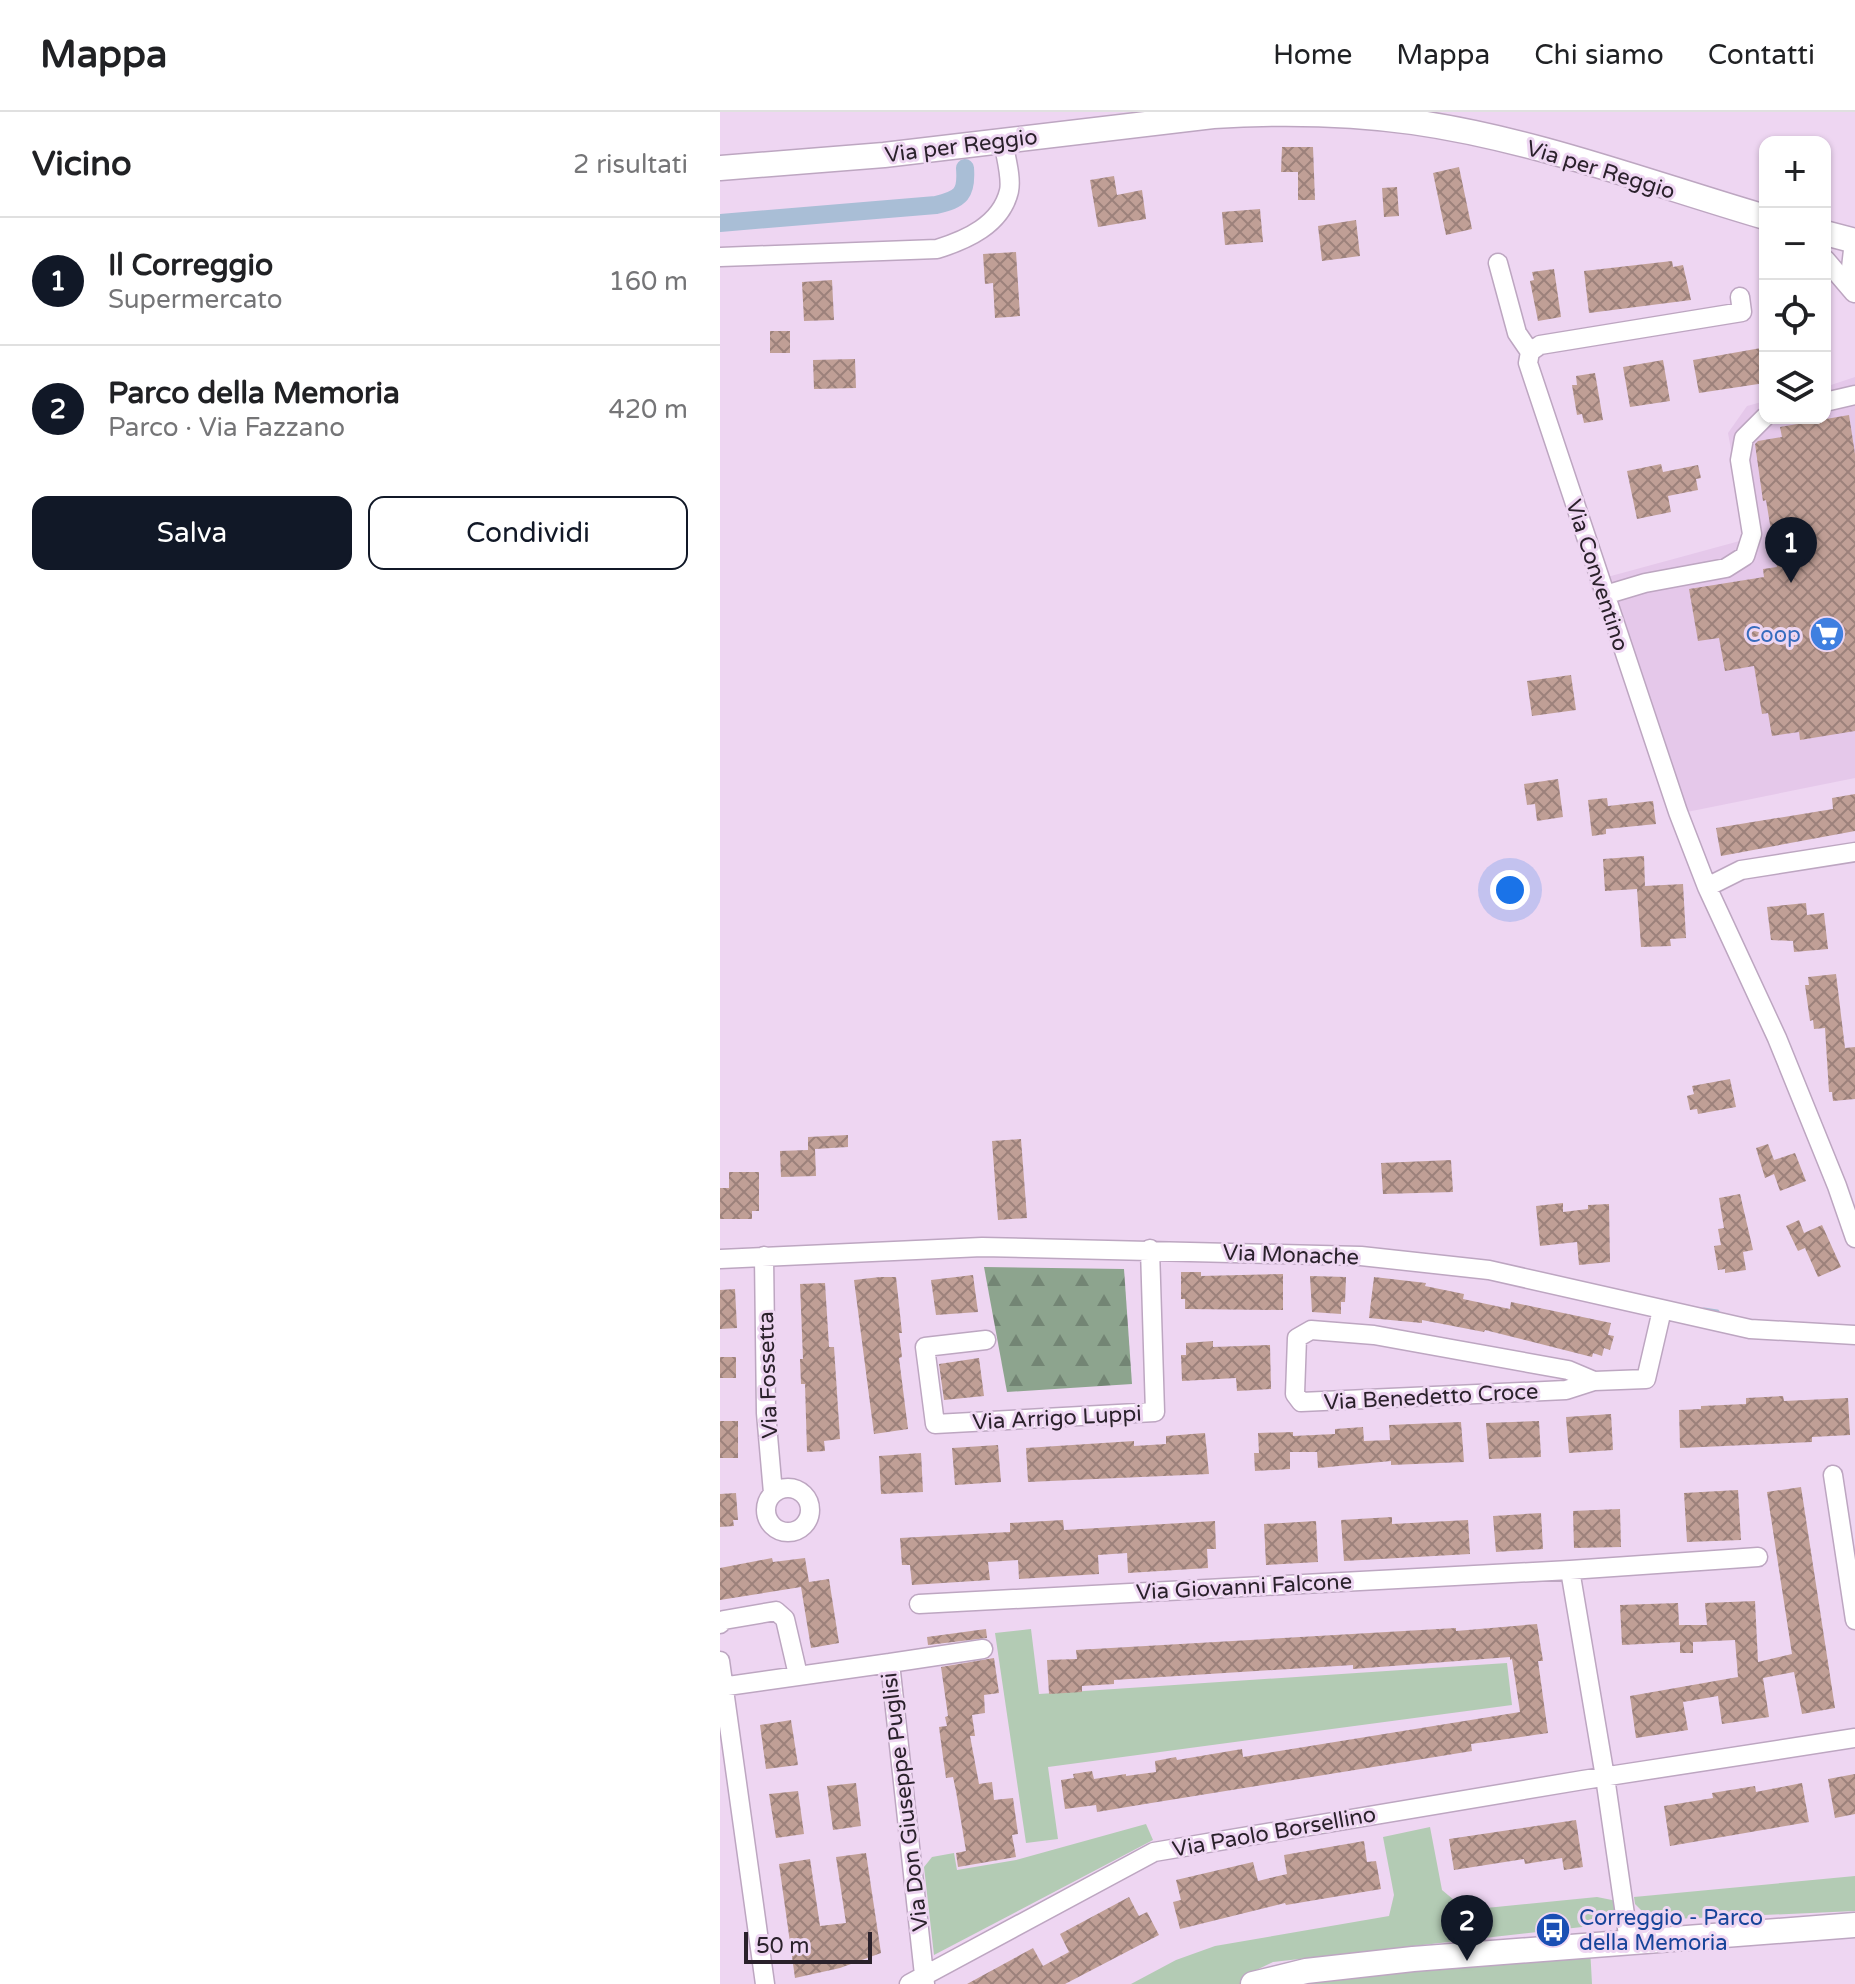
<!DOCTYPE html>
<html lang="it">
<meta charset="utf-8">
<style>
:root{--surface:#fff;--page:#f6f6f6;--text:#202124;--muted:#757577;--line:#e0e0e0;--accent:#111827}
body{margin:0;font-family:"Varela Round",sans-serif;background:var(--page);color:var(--text)}
.controls{position:absolute;right:24px;top:24px;display:grid;overflow:hidden;border-radius:16px;box-shadow:0 2px 6px #0004}
.controls button{width:72px;height:72px;display:grid;place-items:center;padding:0;border:0;border-bottom:2px solid var(--line);background:var(--surface);color:var(--text);font:40px sans-serif}
.scale{position:absolute;left:24px;bottom:20px;width:128px;box-sizing:border-box;padding-left:8px;border:4px solid #2a212b;border-top:0;font-size:22px;line-height:28px;white-space:nowrap;color:#2a212b;-webkit-text-stroke:6px #eed6f2;paint-order:stroke}
.you{position:absolute;left:790px;top:778px;width:28px;height:28px;margin:-20px;border:6px solid #fff;border-radius:50%;background:#1a73e8;box-shadow:0 0 0 12px #1a73e833}
.badge{display:grid;place-items:center;width:52px;height:52px;border-radius:50%;background:var(--accent);color:#fff;font-size:26px;font-weight:700}
.pin{position:absolute;translate:-50% -66px;filter:drop-shadow(0 2px 4px #0008)}
.pin::after{content:'';position:absolute;top:42px;width:28px;height:24px;background:inherit;clip-path:polygon(0 0,100% 0,50% 100%)}
.list{margin:0;padding:0;list-style:none}
h2{display:flex;justify-content:space-between;align-items:center;height:104px;margin:0;padding:0 32px;font-size:34px}
h2 small{font-size:26px;font-weight:400;color:var(--muted)}
.list li{display:grid;grid-template-columns:52px 1fr auto;gap:24px;align-items:center;box-sizing:border-box;height:128px;padding:0 32px;border-top:2px solid var(--line)}
.list b{display:block;font-size:30px;white-space:nowrap}
.list p{margin:0;font-size:26px;white-space:nowrap;color:var(--muted)}
.list em{font-size:26px;font-style:normal;color:var(--muted)}
.actions{display:flex;gap:16px;padding:24px 32px}
.actions a{flex:1;padding:18px 0;border:2px solid var(--accent);border-radius:16px;text-align:center;font-size:28px;color:var(--accent)}
.actions .main{background:var(--accent);color:#fff}
.icon{flex:none;width:44px;height:44px;fill:none;stroke:currentColor;stroke-width:2;stroke-linecap:round;stroke-linejoin:round}
.map{position:relative;flex:none;width:1135px;height:1872px;overflow:hidden}
header{display:flex;align-items:center;gap:48px;box-sizing:border-box;height:112px;padding:0 40px;background:var(--surface);border-bottom:2px solid var(--line)}
header strong{font-size:38px}
nav{display:flex;gap:44px;margin-inline-start:auto;font-size:28px}
main{display:flex}
aside{flex:1;background:var(--surface)}
.map>svg:first-child{display:block}
.built{fill:#e5c8ea}
.green{fill:#b3cbb4}
.forest{fill:url(#forest-firs)}
.lines{fill:none;stroke-linecap:round;stroke-linejoin:round}
.stream{stroke:#a9bed6;stroke-width:5}
.canal{stroke:#a9bed6;stroke-width:18}
.building{fill:url(#building-cross-hatch)}
.street-casing{stroke:#bda6c1;stroke-width:21}
.secondary-casing{stroke:#bda6c1;stroke-width:27}
.street{stroke:#fff;stroke-width:18}
.secondary{stroke:#fff;stroke-width:24}
.labels{text-anchor:middle;stroke-width:6;stroke-linejoin:round;paint-order:stroke}
.street-label{font-size:22px;fill:#2a212b;stroke:#eed6f2}
.shop-label{font-size:22px;fill:#366cbe;stroke:#eed6f2;text-anchor:end}
.transit-label{font-size:22px;fill:#164399;stroke:#eed6f2;text-anchor:start}
</style>
<header>
<strong>Mappa</strong>
<nav><a>Home</a><a>Mappa</a><a>Chi siamo</a><a>Contatti</a></nav>
</header>
<main>
<aside>
<h2>Vicino<small>2 risultati</small></h2>
<ul class="list">
<li><span class="badge">1</span><div><b>Il Correggio</b><p>Supermercato</p></div><em>160 m</em></li>
<li><span class="badge">2</span><div><b>Parco della Memoria</b><p>Parco · Via Fazzano</p></div><em>420 m</em></li>
</ul>
<div class="actions"><a class="main">Salva</a><a>Condividi</a></div>
</aside>
<div class="map">
<svg width="1135" height="1872" viewBox="0 0 1135 1872">
<defs>
<pattern id="forest-firs" width="22" height="20" patternUnits="userSpaceOnUse" patternTransform="scale(2)"><rect width="22" height="20" fill="#8da48e"/><path d="M5 1l3.5 6h-7zM16 11l3.5 6h-7z" fill="#738574"/></pattern>
<pattern id="building-cross-hatch" width="8" height="8" patternUnits="userSpaceOnUse" patternTransform="scale(2)"><rect width="8" height="8" fill="#c09f96"/><path d="M0 0l8 8M0 8l8-8" fill="none" stroke="#9c817b"/></pattern>
</defs>
<rect width="100%" height="100%" fill="#eed6f2"/>
<path class="built" d="M1135,265V666L952,703L869,470L1027,427L1008,321L1027,294L1045,289V306H1105V275Z"/>
<path class="green" d="M311,1517L319,1582L787,1551L792,1593L328,1655L338,1727L306,1731L275,1521Z
M426,1712L433,1728L214,1843L204,1755L212,1745L234,1741L237,1758L296,1748Z
M710,1715L722,1778L746,1798L877,1785L897,1789L895,1805L880,1813L553,1850L528,1862L551,1855L694,1844L870,1835L872,1872H411L456,1848L495,1834L669,1804L674,1783L663,1725Z
M1135,1764V1799L931,1808L915,1792L914,1785Z"/>
<path class="forest" d="M264,1155L404,1157L412,1272L287,1280Z"/>
<g class="lines">
<path class="stream" d="M984,1198L997,1200"/>
<path class="canal" d="M0,111L216,93C241,87 247,82 245,56"/>
</g>
<path class="building" d="M562,35H593L595,88H578V60H561Z
M739,55L752,117L726,123L713,61Z
M394,64L397,83L422,78L426,107L378,115L370,68Z
M677,75L679,104L664,105L662,76Z
M540,97L543,130L505,133L502,100Z
M636,108L640,144L602,149L598,114Z
M296,140L300,204L275,206L273,171L265,172L263,142Z
M952,149L953,155L963,153L971,188L869,201L864,159Z
M834,157L841,205L818,209L810,169L814,168L812,160Z
M112,168L114,208L84,209L82,170Z
M50,219H70V241H50Z
M1041,236L1045,271L979,281L973,248Z
M135,247L136,276L94,277L93,248Z
M943,248L950,289L910,295L903,255Z
M875,261L883,308L864,311L862,302L857,303L852,273H857L856,264Z
M1129,303L1135,342V619L1080,628L1079,620L1052,624L1048,601L1042,602L1034,554L1005,559L999,526L978,529L969,477L1044,465L1043,457L1057,455L1046,388L1043,389L1035,332L1038,329L1062,325L1060,315Z
M941,352L943,360L978,353L981,366L976,367L978,378L948,384L951,400L917,407L907,359Z
M851,563L856,598L812,604L807,569Z
M838,667L843,705L817,709L815,692L807,693L804,672Z
M1135,682V719L1001,744L996,716L1113,697L1112,686Z
M887,686L888,694L933,689L936,712L886,717V722L872,724L868,688Z
M924,744L925,774L963,772L966,826L950,827L951,834L921,835L917,777L885,779L883,747Z
M1086,791L1087,803L1104,801L1108,837L1074,840L1073,829L1051,828L1047,795Z
M1116,862L1125,936L1135,935V987L1113,989L1112,980H1109L1105,916L1094,917L1093,908L1090,909L1085,873H1089L1088,865Z
M1010,967L1016,995L978,1002L977,997L970,998L967,984L974,982L972,974Z
M128,1023V1035L95,1037L96,1064L61,1065L60,1039L88,1038V1025Z
M301,1027L307,1106L278,1108L272,1029Z
M1048,1032L1054,1048L1075,1041L1086,1069L1060,1079L1054,1062L1045,1066L1036,1036Z
M731,1048L733,1080L663,1082L661,1051Z
M9,1060H39V1099H32V1107H0V1076H9Z
M1020,1082L1033,1138L1023,1140L1026,1158L1005,1161V1157L998,1158L994,1134L1001,1133L998,1117L1004,1116L999,1086Z
M843,1091V1100L868,1097V1093L889,1092L890,1150L859,1153L857,1130L820,1134L816,1094Z
M1079,1108L1084,1121L1102,1113L1121,1155L1098,1165L1085,1136L1078,1139L1066,1114Z
M461,1160H481V1164L563,1162V1198L465,1197V1187H461Z
M253,1163L258,1200L216,1203L211,1168Z
M590,1164L626,1165L625,1190H621V1202L592,1200Z
M160,1165H176L182,1221H179L182,1245L179,1246L188,1317L154,1322L134,1168Z
M654,1165L706,1171L705,1174L744,1182L743,1187L790,1197L791,1190L891,1211L888,1223L894,1224L890,1238L884,1236L882,1244L873,1241L872,1245L765,1218L764,1220L702,1208V1211L649,1206Z
M105,1171L109,1235H114L120,1327L104,1329L105,1339L87,1340L85,1272H81L80,1247H83L80,1172Z
M15,1177L17,1216L0,1217V1178Z
M493,1229V1235L550,1233L551,1277L517,1279L516,1266L462,1269L461,1243H466V1231Z
M0,1245H16V1266H0Z
M259,1246L264,1284L224,1288L219,1252Z
M1063,1284L1064,1289L1128,1286L1130,1323L1092,1325V1330L960,1336L959,1298L981,1297V1294L1026,1292V1286Z
M891,1302L893,1338L849,1341L846,1305Z
M0,1309H18V1346H0Z
M819,1309L821,1345L769,1347L766,1311Z
M741,1310L744,1350L671,1353V1349L598,1356L597,1340H570V1357L535,1359L534,1341H539L538,1321L573,1320V1324L615,1322V1317L643,1315L644,1329L670,1328L669,1313Z
M485,1321L489,1362L308,1370L306,1336L414,1329V1334L446,1332V1324Z
M278,1333L281,1370L235,1373L232,1336Z
M201,1341L203,1380L161,1382L159,1344Z
M1081,1375L1115,1596L1082,1602L1074,1560L1043,1566L1049,1605L1002,1612L998,1584L963,1590L968,1618L916,1626L910,1584L1018,1565L1015,1528L973,1530V1541H960V1530L902,1533L900,1493L958,1491L959,1513H987L985,1491L1035,1489L1038,1550L1072,1542L1047,1380Z
M1018,1378L1021,1428L967,1430L964,1381Z
M16,1381L18,1408H13L14,1414L0,1415V1382Z
M900,1397L901,1435L854,1436L853,1399Z
M821,1401L823,1437L776,1440L773,1404Z
M672,1405V1412L748,1408L750,1442L624,1449L621,1408Z
M343,1408L344,1418L495,1409L496,1437H487L488,1456L408,1461L407,1441L378,1443L379,1462L299,1467L298,1448L268,1450L270,1468L192,1473L190,1453H182L180,1426L290,1420V1411Z
M596,1409L598,1450L546,1453L544,1412Z
M52,1446L53,1450L85,1446L89,1470L109,1467L119,1531L91,1536L81,1475L0,1488V1456Z
M817,1512L823,1549H818L828,1621L751,1632L752,1639L425,1692L377,1700L376,1693L345,1697L341,1668L354,1666L353,1662L372,1659L374,1667L406,1662V1664L436,1660L435,1649L456,1645L457,1648L522,1637L523,1645L800,1600L792,1547L790,1548V1545L633,1557V1553L394,1568V1572L362,1574V1580L329,1582L327,1548L357,1547L356,1538L736,1516V1519Z
M266,1517L267,1526L208,1533L207,1525Z
M274,1546L279,1581L264,1583L265,1601L252,1603L255,1624H250L259,1672L272,1670L274,1688L293,1686L298,1722L292,1723L296,1745L238,1755L236,1741L246,1739L236,1679L233,1665L226,1666L223,1645L219,1615L227,1614L225,1605L228,1604L221,1555Z
M71,1608L78,1653L46,1657L40,1613Z
M1135,1662V1702L1115,1706L1108,1667Z
M136,1671L141,1714L113,1718L107,1674Z
M1082,1671L1089,1710L950,1734L944,1694L993,1686L992,1681L1035,1674L1036,1680Z
M78,1679L84,1722L56,1726L49,1682Z
M856,1708L863,1755L844,1758L842,1746L805,1752L804,1747L734,1758L729,1727Z
M644,1729L647,1750L656,1749L661,1777L566,1793L565,1791L460,1817L453,1790L461,1788L456,1768L533,1750L538,1769L567,1762L564,1743Z
M146,1741L161,1841L120,1856L75,1866L59,1752L90,1747L100,1814L126,1811L116,1745Z
M409,1785L419,1804L427,1800L439,1823L345,1872H247L313,1836L323,1854L349,1840L340,1822Z"/>
<g class="lines">
<g class="street-casing">
<path id="street" d="M1134,129L1131,156L1135,181
M0,145L217,137C246,128 281,113 289,79C292,65 285,43 283,28
M1105,147L1134,181
M778,151L797,221L810,240L808,251L958,700L987,775L1057,926L1117,1074L1135,1126
M810,240L820,233L1022,200L1020,185
M1105,290L1135,283
M885,483L925,471L1006,456L1025,444L1032,422L1020,348L1024,326L1045,305
M987,775L1021,758L1135,740
M44,1144L46,1301L53,1381
M0,1147L262,1135L641,1144L769,1158L1030,1217L1135,1223
M266,1228L205,1235L215,1312L435,1300L430,1137
M874,1269L848,1258L654,1223L591,1218L577,1226L575,1282L581,1290L846,1278L874,1269L926,1267L942,1198
M1113,1363L1135,1508
M46 1398a22 22 0 1 1 44 0a22 22 0 1 1-44 0Z
M850,1458L885,1665L909,1830
M199,1492L850,1458L1038,1445
M0,1512L4,1508L56,1499L65,1507L78,1563
M0,1549L45,1872
M170,1551L263,1537
M0,1575L170,1551L205,1872
M189,1872L434,1740L863,1668L1135,1626"/>
</g>
<g class="secondary-casing">
<path id="secondary" d="M0,56L164,43L493,4C559,0 628,1 693,10C813,27 929,71 1045,105
M1105,121L1135,129
M533,1872L586,1859L693,1847L1135,1813"/>
</g>
<use href="#street" class="street"/>
<use href="#secondary" class="secondary"/>
</g>
<defs>
<g id="supermarket-disc" transform="scale(1.8)"><circle r="9.5" fill="#3f7fe0" stroke="#eed6f2"/><path d="M-6-5.5h2.5l.6 2H6L4.5 2H-2.5L-4.4-4H-6ZM-1.5 3.2a1.3 1.3 0 1 0 .1 0ZM3 3.2a1.3 1.3 0 1 0 .1 0Z" fill="#fff"/></g>
<g id="bus-disc" transform="scale(1.8)"><circle r="9.5" fill="#1a4fb4" stroke="#eed6f2"/><path d="M-5-6H5V4H4V6H2V4H-2V6H-4V4H-5ZM-3.5-4V0h7V-4ZM-3.5 1.2v1.5H-2V1.2ZM2 1.2v1.5H3.5V1.2Z" fill="#fff"/></g>
</defs>
<g fill-rule="evenodd">
<use href="#supermarket-disc" x="1107" y="522"/>
<use href="#bus-disc" x="833" y="1818"/>
</g>
<g class="labels">
<g class="street-label">
<text transform="translate(241 33) rotate(-7)" y="8">Via per Reggio</text>
<text transform="translate(881 57) rotate(17)" y="8">Via per Reggio</text>
<text transform="translate(878 463) rotate(72)" y="8">Via Conventino</text>
<text transform="translate(571 1142) rotate(2)" y="8">Via Monache</text>
<text transform="translate(47 1263) rotate(-92)" y="8">Via Fossetta</text>
<text transform="translate(711 1284) rotate(-3)" y="8">Via Benedetto Croce</text>
<text transform="translate(337 1305) rotate(-3)" y="8">Via Arrigo Luppi</text>
<text transform="translate(524 1474) rotate(-3)" y="8">Via Giovanni Falcone</text>
<text transform="translate(184 1690) rotate(-97)" y="8">Via Don Giuseppe Puglisi</text>
<text transform="translate(554 1719) rotate(-10)" y="8">Via Paolo Borsellino</text>
</g>
<g class="shop-label">
<text x="1081" y="530">Coop</text>
</g>
<g class="transit-label">
<text x="859" y="1813">Correggio - Parco<tspan x="859" dy="25">della Memoria</tspan></text>
</g>
</g>
</svg>
<div class="controls">
<button>+</button>
<button>−</button>
<button><svg class="icon" aria-label="locate" viewBox="0 0 24 24"><circle cx="12" cy="12" r="6"/><path d="M12 2v4M12 18v4M2 12h4M18 12h4"/></svg></button>
<button><svg class="icon" aria-label="layers" viewBox="0 0 24 24"><path d="M12 4l9 5-9 5-9-5zM3 14l9 5 9-5"/></svg></button>
</div>
<div class="scale">50 m</div>
<div class="you"></div>
<div class="pin badge" style="left:1071px;top:471px">1</div>
<div class="pin badge" style="left:747px;top:1849px">2</div>
</div>
</main>
